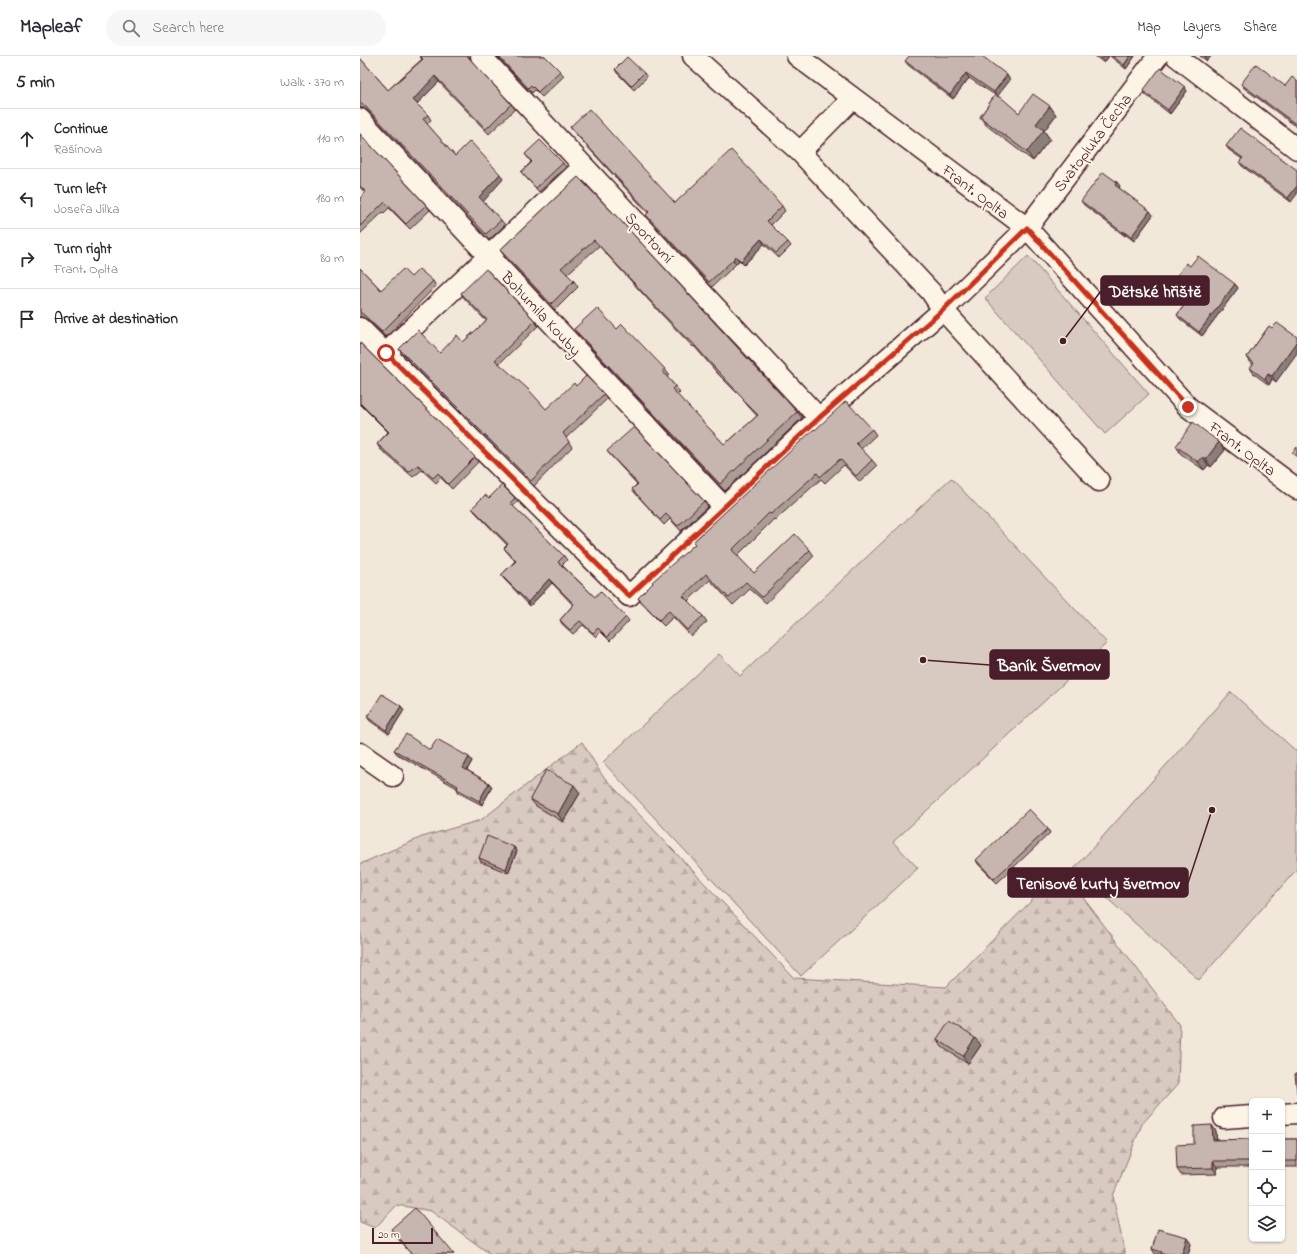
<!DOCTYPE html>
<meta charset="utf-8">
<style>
:root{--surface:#fff;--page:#f7f7f7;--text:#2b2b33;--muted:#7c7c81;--line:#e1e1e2}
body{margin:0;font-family:"Indie Flower",sans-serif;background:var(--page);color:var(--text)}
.controls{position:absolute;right:12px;bottom:12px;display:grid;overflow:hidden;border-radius:6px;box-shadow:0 1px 3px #0004}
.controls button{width:36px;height:36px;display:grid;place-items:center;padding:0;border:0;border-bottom:1px solid var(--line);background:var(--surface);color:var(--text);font:20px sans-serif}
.scale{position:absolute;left:12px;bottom:10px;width:61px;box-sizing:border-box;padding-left:4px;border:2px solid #4a1f2b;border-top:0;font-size:11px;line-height:14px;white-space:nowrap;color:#4a1f2b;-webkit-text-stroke:3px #fcf5e5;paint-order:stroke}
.stop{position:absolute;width:12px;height:12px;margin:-9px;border:3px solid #c8321e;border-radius:50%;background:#fff}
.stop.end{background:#c8321e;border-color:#fff;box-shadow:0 1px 4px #0008}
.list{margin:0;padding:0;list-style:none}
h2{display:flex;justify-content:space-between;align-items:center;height:52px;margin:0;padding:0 16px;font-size:17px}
h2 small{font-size:13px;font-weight:400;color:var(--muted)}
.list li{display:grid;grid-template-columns:26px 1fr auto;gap:12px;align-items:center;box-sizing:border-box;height:60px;padding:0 16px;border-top:1px solid var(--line)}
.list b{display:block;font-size:15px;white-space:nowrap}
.list p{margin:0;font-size:13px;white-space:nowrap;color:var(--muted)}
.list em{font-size:13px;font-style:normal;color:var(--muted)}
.icon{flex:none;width:22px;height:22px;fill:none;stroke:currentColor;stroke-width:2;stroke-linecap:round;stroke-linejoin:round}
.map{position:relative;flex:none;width:937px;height:1198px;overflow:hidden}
header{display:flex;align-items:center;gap:24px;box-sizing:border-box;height:56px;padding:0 20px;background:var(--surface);border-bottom:1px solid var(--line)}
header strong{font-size:19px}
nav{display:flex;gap:22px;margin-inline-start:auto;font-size:14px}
.search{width:280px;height:36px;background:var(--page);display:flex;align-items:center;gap:10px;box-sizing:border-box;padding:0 14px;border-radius:22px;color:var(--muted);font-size:15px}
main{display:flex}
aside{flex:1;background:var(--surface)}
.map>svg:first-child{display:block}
.forest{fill:url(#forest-firs);stroke:#917476}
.pitch{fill:#d8cac0;stroke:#917476}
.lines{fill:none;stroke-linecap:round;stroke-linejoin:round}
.street-casing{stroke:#4a1f2b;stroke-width:23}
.street{stroke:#fcf5e5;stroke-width:20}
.wall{fill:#ab9d96;stroke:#4a1f2b}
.shaded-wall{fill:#8b7f7a;stroke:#4a1f2b}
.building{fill:#c7b6af;stroke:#4a1f2b}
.route{stroke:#c8321e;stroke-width:5}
.labels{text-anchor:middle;stroke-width:4;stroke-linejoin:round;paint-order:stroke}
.street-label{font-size:16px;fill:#4a1f2b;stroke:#fcf5e5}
.leader{fill:none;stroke:#4a1f2b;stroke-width:1.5}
.callout-dot{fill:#4a1f2b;stroke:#fcf5e5;stroke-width:1.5}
.callout{fill:#4a1f2b;stroke:#4a1f2b;stroke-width:1.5}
.callout-label{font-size:17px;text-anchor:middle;font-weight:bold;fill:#fff}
</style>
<header>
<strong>Mapleaf</strong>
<div class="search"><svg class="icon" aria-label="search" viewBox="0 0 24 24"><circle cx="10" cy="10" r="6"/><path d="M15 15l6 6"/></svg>Search here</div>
<nav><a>Map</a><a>Layers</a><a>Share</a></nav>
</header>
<main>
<aside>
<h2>5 min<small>Walk · 370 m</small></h2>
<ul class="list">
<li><svg class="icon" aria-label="ahead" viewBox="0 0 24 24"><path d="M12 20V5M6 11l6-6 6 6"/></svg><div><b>Continue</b><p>Rašínova</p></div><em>110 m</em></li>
<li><svg class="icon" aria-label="left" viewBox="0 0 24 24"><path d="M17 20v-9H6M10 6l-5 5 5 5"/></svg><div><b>Turn left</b><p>Josefa Jílka</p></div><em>180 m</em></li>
<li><svg class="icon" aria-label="right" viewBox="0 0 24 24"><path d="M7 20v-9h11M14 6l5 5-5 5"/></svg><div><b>Turn right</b><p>Frant. Oplta</p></div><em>80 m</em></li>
<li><svg class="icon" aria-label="arrive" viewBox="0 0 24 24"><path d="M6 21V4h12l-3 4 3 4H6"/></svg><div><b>Arrive at destination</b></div></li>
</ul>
</aside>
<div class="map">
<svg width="937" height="1198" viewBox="0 0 937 1198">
<defs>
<pattern id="forest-firs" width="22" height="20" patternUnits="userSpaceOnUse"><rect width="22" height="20" fill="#d8cac0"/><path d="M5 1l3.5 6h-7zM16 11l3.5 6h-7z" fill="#bbada5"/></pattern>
</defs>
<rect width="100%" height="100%" fill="#f1e8da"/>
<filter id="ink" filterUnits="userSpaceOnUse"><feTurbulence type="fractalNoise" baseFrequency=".025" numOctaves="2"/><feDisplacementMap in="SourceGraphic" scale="8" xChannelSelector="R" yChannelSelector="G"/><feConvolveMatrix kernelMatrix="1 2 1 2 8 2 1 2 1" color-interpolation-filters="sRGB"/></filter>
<g filter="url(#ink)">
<path class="forest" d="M222,686L242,719L434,922L586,931L702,814L820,969L818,1028L782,1068L753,1140L765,1198H130L71,1155L37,1149L15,1172L0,1166V808L62,781L121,764Z"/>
<path class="pitch" d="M668,200L789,338L745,378L625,242Z
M591,422L747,587L533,786L558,812L441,920L243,706L359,598L380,620Z
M871,636L937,696V813L839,924L714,813Z"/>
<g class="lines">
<g class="street-casing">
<path id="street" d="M121,0L459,362
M333,0L440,96L571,236L583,254L739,425
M437,0L667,172L828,351L937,433
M816,0L937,93
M0,63L364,451
M440,96L493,42
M0,272L269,540L459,362L583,254L667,172L798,0
M26,297L223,111
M0,697L33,720
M922,1058L937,1057
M864,1062L892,1060"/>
</g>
<use href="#street" class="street"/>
</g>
<path class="wall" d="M59,0H110V2L111,5L151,48L155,53L129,78L79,26L57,48L68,59L71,64L67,68L95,100L143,123L123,145L141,164L145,169L129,184L8,55L4,52H0V2L28,34L62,3Z
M137,0H185L200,15L204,20L182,41L175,34L172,37Z
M735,0H749L744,7Z
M750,0H775L766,13Z
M840,0H851L847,5Z
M545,5L650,24L637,40L659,57L690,50L696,59L684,75L690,83L673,105L626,69L620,61L635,39L609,22L593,43L548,9Z
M255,13L284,17L287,21L274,34L257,17Z
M937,25V71L884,32L881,28L925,30Z
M783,35H827L810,58L786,39Z
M210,71L315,147L422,150L425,155L411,169L428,186L431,190L419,202L404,188L384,209L379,204L376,208L352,231L289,164L286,159L288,157L213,75Z
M0,78L66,149L70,154L50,173L29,152L24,157L23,156L0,178V142L5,137L0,131Z
M866,90L937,114L931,146L882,110L879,106L882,103L869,94Z
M165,98L203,107L206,111L179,136L161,116L171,106Z
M218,121L437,356L442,362L365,435L219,279L214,273H257L305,313L309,319L307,321L315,330L320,336L317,339L364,388L369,385L397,360L388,350L383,344H384L358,318L334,290L333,291L303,260L239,190L207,218L214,225L218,231L195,254L145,201L140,194Z
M760,130L759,132L793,159L774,185L766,179L765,180L724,149L721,145Z
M830,210L875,228L878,232L842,280L820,263L817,259L825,248L822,244L830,233L818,225L816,221Z
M0,212L21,234L51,221L73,225L76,230L26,281L8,264L3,261H0Z
M101,237L175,265L178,270L139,308L186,353L216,330L244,338L247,343L206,382L212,391L174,430L42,298L39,293L80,297L103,286L126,265L104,242Z
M909,270L916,326L912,323L909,329L894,318L890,312L893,309L891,307L887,301Z
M0,287L115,401L118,406L92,433L81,422L76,427L62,414L53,421L20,393L17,388L28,376L0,348Z
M512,373L516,379L501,393L512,404L517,410L500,426L484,409L465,427L461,423L415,464L414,463L377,500L394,517L450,494L454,500L406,547L390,533L373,549L350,524L328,545L343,560L347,566L331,580L313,561L304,570L282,548L278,542L335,488L333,486L455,374Z
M816,390L865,394L851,411L848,409L844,414L821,398Z
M247,395L344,445L348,450L321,475L310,463L304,469L276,438L272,433L277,428L251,400Z
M129,442H155L158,446L153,450L204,500L207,504L202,509L235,541L266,561L269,565L250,585L241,576L236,581L223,569L213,578L202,568L200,564L213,549L192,527L170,550L144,523L141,519L155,505L147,496L144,492L147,489L115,456L112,452Z
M41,650L44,654L29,678L10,665L7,661Z
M34,694H70L109,701L112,705L107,714L129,727L132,731L122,749L99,737L97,733V732L37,698Z
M220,737L203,766L176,750L170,743Z
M688,773L690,777L637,827L618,808L616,804Z
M154,791L157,795L148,817L121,806L119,802Z
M577,983L621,989L608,1008L582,991Z
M856,1075V1084L892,1083V1111H857V1118L821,1119L817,1113L834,1088Z
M922,1083H937V1111H922Z
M31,1173L94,1198H51L39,1184Z
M831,1188L828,1198H795L792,1193Z"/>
<path class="shaded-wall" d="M744,0H749L744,7L742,3Z
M770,0H775L766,13L764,9Z
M845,0H851L847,5L845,1Z
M606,17L609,22L593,43L590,39Z
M647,19L650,24L637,41L634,36Z
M75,20L79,26L56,49L53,44Z
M825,31L827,35L810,58L808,54Z
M690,50L696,59L684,75L690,83L673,105L667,96L676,68Z
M140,118L143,123L123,146L119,141Z
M757,126L760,130L758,133L755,129Z
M937,130V138L931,146L928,142Z
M790,155L793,159L774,185L771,181Z
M763,175L766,179L765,180L762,176Z
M401,183L404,188L384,209L381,205Z
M375,200L379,204L376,208L373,204Z
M875,228L878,232L842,280L839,276Z
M937,285V297L916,326L912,320Z
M908,318L912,323L909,329L905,323Z
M859,386L865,394L851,411L846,403Z
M843,401L848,409L844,414L838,406Z
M189,523L192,527L170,550L168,546Z
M41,650L44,654L29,678L26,674Z
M109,701L112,705L106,716L103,712Z
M129,727L132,731L122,749L119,745Z
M214,729L220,737L203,766L198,758Z
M154,791L157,795L148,817L146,813Z
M615,982L621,989L608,1008L603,1000Z
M852,1069L856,1075L857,1089L853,1084Z
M853,1105L857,1111V1118L853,1112Z
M827,1181L831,1188L828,1198H822Z"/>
<path class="building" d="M60,0H108L109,2L151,48L126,73L75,20L53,44L68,59L63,63L95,100L110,85L140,118L119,141L141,164L126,178L5,50L0,47V2L28,34L63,3Z
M138,0H185L200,15L178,36L171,29L168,32Z
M549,0H622L647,19L634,36L606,17L590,39L545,5Z
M738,0H744L742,3Z
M752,0H770L764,9Z
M267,1L284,17L271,30L255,13Z
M896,8L925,30L932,21L937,25V69L881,28Z
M800,12L825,31L808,54L783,35Z
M673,38L690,50L676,68L684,74L667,96L620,61L635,39L643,43L659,57Z
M229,53L315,147L371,94L398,122L422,150L407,165L428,186L416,197L401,183L381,205L375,200L373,204L349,226L286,159L289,156L210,71Z
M880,72L937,114V130L928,142L879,106L883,102L866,90Z
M0,78L66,149L46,168L25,146L20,151H19L0,170V142L6,136L0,130Z
M180,84L203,107L176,132L161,116L172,106L165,98Z
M743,116L757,126L755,129L790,155L771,181L763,175L762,176L721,145Z
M218,121L260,164L437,356L360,428L214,273L237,252L257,273L262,268L305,313L302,315L315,330L312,333L364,388L369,384V385L398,359L383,344L384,343L354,311L329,283L328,284L299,254L234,184L201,212L214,225L191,248L140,194Z
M838,200L875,228L839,276L817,259L826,247L822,244L831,232L816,221L826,207L830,210Z
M0,212L21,234L43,213L51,221L59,213L73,225L22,276L4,259L0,256Z
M126,213L175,265L135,304L168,333L186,353L214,327L216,330L226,320L244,338L203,377L209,386L171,425L39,293L58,274L80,297L97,279L103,286L127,264L101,237Z
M917,267L937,281V285L912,320L908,318L905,323L890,312L894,307L887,301L909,270L912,272Z
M0,287L115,401L88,428L78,417L73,422L58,409L49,416L17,388L29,376L0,347Z
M486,345L512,373L496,387L512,404L496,420L480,403L460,421L457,417L411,458L409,457L372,494L394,517L435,478L450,494L402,541L386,526L369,542L346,518L323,540L343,560L327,574L309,555L299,564L278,542L293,527L292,526L335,488L333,486L454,373L455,374Z
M833,366L859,386L846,403L843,401L838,406L816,390Z
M274,371L344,445L318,470L306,458L300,464L272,433L278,428L247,395Z
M937,391V401L932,397Z
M142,429L155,442L150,447L204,500L198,506L235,541L240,535L266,561L247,581L238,572L233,577L220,565L210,574L200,564L214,548L189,523L168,546L141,519L156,505L144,492L148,488L112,452L125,439L129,442Z
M22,638L41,650L26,674L7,661Z
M46,678L70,694L77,683L109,701L103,712L129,727L119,745L97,733L98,730L34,694Z
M186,714L214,729L198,758L170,743Z
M669,753L688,773L634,823L616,804Z
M127,780L154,791L146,813L119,802Z
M589,965L615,982L603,1000L577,983Z
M935,1018H937V1037Z
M852,1069L853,1084L892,1083V1105H853V1112L817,1113L816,1089L834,1088V1070Z
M922,1083H937V1105H922Z
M55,1152L94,1198H52L31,1173Z
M798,1173L827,1181L822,1198H801L802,1196L792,1193Z"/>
</g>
<g class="lines" filter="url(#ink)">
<path class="route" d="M26,297L269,540L459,362L583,254L667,172L828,351"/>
</g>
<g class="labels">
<g class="street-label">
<text transform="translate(732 86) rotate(-53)" y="6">Svatopluka Čecha</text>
<text transform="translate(616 135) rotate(37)" y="6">Frant. Oplta</text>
<text transform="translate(290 181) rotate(47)" y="6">Sportovní</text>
<text transform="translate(182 257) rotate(47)" y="6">Bohumila Kouby</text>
<text transform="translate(883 392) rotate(37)" y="6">Frant. Oplta</text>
</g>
</g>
<path class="leader" d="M703 285L741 235M563 604L630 609M852 754L828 827"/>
<g class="callout-dot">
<circle cx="703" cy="285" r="4"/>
<circle cx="563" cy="604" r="4"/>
<circle cx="852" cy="754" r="4"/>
</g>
<g class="callout">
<rect x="741" y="220" width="108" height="29" rx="4"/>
<rect x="630" y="594" width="119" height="29" rx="4"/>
<rect x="648" y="812" width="180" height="29" rx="4"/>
</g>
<g class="callout-label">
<text x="795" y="241">Dětské hřiště</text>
<text x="689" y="615">Baník Švermov</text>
<text x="738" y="833">Tenisové kurty švermov</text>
</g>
</svg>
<div class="controls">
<button>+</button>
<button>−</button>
<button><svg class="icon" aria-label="locate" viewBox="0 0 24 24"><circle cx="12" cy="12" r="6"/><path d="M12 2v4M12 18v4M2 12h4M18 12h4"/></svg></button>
<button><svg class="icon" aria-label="layers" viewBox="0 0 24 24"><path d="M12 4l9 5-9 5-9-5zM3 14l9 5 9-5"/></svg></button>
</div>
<div class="scale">20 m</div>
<div class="stop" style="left:26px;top:297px"></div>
<div class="stop end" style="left:828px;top:351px"></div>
</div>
</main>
